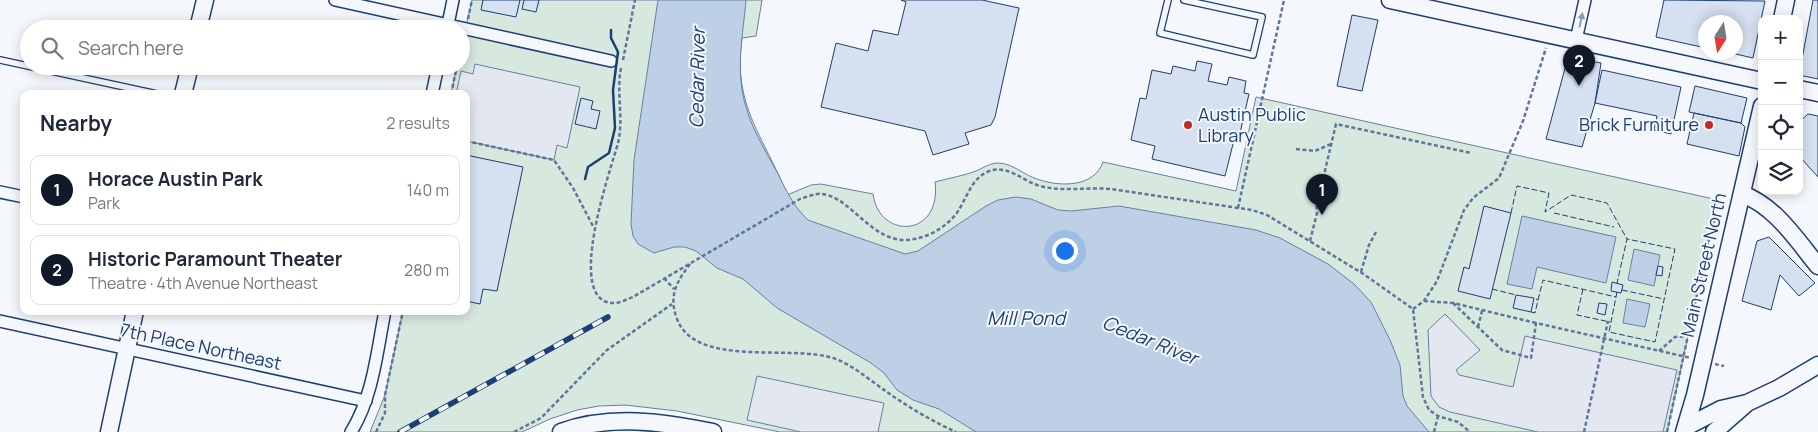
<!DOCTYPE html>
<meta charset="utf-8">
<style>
:root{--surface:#fff;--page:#f2f2f3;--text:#1f2937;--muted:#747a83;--line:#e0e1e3;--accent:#111827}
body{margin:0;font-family:Manrope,sans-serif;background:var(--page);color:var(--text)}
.controls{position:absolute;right:15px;top:15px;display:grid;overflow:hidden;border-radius:10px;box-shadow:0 2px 12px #0003}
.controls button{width:45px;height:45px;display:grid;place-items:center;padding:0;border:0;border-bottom:1px solid var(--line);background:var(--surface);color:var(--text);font:25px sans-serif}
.compass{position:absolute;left:1698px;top:15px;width:45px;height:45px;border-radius:50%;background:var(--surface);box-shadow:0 2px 12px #0003;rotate:192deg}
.you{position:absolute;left:1064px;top:250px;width:18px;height:18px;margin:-12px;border:4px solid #fff;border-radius:50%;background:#1a73e8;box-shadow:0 0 0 8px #1a73e833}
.badge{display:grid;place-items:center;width:32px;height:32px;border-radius:50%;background:var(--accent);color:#fff;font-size:16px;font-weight:700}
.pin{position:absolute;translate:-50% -41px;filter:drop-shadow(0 1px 2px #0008)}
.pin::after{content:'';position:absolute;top:26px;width:18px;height:15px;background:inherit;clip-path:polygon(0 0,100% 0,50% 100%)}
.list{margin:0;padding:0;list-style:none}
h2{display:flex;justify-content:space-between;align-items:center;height:65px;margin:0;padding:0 20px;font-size:21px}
h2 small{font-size:16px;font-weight:400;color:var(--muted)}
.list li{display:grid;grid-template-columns:32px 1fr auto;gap:15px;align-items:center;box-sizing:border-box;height:70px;margin:0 10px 10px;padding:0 10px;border:1px solid var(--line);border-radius:10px}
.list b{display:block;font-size:19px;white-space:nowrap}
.list p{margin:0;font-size:16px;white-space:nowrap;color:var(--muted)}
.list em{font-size:16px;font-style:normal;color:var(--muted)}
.icon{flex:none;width:28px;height:28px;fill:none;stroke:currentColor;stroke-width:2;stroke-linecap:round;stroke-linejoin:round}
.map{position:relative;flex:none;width:1818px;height:432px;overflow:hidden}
.search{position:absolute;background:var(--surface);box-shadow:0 2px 12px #0003;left:20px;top:20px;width:450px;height:55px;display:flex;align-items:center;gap:12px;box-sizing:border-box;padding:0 18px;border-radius:28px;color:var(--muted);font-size:19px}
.panel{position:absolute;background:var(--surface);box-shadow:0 2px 12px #0003;left:20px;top:90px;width:450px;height:225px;border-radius:10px}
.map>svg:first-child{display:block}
.green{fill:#d7e8df;stroke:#687fa3}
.parking{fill:#e3e8f0;stroke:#687fa3}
.water{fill:#bed0e5;stroke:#687fa3}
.building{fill:#d5e0f0;stroke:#1d3f73}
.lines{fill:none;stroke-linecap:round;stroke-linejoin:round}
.lane-casing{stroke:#1d3f73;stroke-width:8}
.street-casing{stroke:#1d3f73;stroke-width:14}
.secondary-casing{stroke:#1d3f73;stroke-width:19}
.path{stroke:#5e769c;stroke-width:2.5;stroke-dasharray:4 2.5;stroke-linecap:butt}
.lane{stroke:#f4f7fb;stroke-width:5.5}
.street{stroke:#f4f7fb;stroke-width:11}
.secondary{stroke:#f4f7fb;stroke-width:16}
.rail-casing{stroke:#1d3f73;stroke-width:5.5}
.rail{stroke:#f4f7fb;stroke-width:4;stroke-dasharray:11;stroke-linecap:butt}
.fence{stroke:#1d3f73;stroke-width:1;stroke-dasharray:6 2.5;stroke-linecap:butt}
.wall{stroke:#1d3f73;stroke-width:2.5}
.oneway{fill:#889bb7}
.poi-dot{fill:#c62828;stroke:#f4f7fb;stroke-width:2}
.labels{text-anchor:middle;stroke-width:4;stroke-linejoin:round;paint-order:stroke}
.poi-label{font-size:18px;fill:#1d3f73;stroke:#f4f7fb;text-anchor:start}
.street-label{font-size:18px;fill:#1d3f73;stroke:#f4f7fb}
.water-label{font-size:19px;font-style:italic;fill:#1d3f73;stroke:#f4f7fb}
</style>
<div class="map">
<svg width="1818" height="432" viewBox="0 0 1818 432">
<rect width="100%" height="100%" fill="#f4f7fb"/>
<path class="green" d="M472,0H762L756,36L742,38C732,107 765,137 787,195L811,185L821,184L873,194C879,240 942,238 935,182C949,178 963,176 976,171C983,168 990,163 998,163C1012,163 1024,175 1037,179C1059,187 1094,188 1103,162L1236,191L1256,97L1718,200L1667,432H780L677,411L625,405L599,406L577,410L550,419L522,432H370L385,395L403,311H466V94H451L457,66H461V47Z"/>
<path class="parking" d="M475,64L580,87L567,148L557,145L554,160L466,141V94H456L461,71L473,74Z
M1445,314L1480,350L1456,370L1459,375L1513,387L1525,336L1677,370L1663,432H1538L1450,412L1439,407L1431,396L1428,330Z
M757,376L884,403L878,432H801L747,420Z"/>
<path class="water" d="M658,0H746C743,35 735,72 746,107C752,129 766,152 777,172C786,190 793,206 808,220L905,254L918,251L986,206L998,200L1016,197L1031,199L1058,210L1071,211L1119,206L1256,230L1280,238L1328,264L1354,284L1371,302L1390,340L1400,365L1403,396L1407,406L1429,432H976L939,409L913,400L897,390L884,373L871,363L777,308L743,279L717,268L696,251L685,247H674L654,253L638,244L633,236L631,224L634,160Z
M1522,216L1616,237L1606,283L1537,267L1532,289L1507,284Z
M1634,249L1660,255L1654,286L1628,280Z
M1627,299L1650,304L1645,327L1623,323Z"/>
<path class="building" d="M483,0H520L516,17L481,10Z
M524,0H539L536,12L522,9Z
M982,0L1019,8L995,117L991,125L965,133L969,144L933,155L925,131L821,107L836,43L868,51L873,30L898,35L906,2L901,0Z
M1664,0L1765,1L1753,58L1727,52H1736V22H1706V48L1656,37Z
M1813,0H1818V79L1799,75Z
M1352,15L1378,20L1362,91L1337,86Z
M1568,57L1601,63L1595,103L1582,147L1546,139Z
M1197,61L1212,64L1208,81L1227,85L1229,77L1246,81L1244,93L1249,94L1240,133L1236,132L1225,176L1152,159L1155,146L1131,140L1140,98L1146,99L1152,70L1171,74L1173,66L1195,71Z
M1602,70L1681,87L1671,134L1654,130L1657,116L1595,103Z
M1695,86L1747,98L1741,123L1689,112Z
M581,98L593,101L591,109L600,111L596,129L575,124Z
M1694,113L1741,123L1745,127L1739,156L1687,144Z
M1808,114L1818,116V177L1799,156V122Z
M466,155L523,167L497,291L483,289L480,304L466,301Z
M1484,206L1511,213L1490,299L1458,291L1464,267L1469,269Z
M1769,237L1815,283L1799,296L1780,275L1771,310L1742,301L1757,241Z
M1658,266L1663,267L1662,276L1656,275Z
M1612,282L1623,285L1621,293L1611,291Z
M1516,295L1534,298L1531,312L1513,308Z
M1599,303L1607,304L1605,315L1597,313Z"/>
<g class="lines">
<g class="lane-casing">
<path id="lane" d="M1168,0L1160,33L1253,55L1262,17L1184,0
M0,60L157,94"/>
</g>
<g class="street-casing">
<path id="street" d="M335,0L611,61
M447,29L453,0
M1576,40L1585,0
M432,94L438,66
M0,192L24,197
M0,321L366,401
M351,432C373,397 377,351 385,311"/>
</g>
<g class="secondary-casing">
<path id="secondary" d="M1390,0L1762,81
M1782,19L1786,0
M198,29L205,0
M1799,89L1818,93
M183,94L190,66
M1742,194C1775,206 1796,239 1818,266
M1686,427L1721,409L1747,403L1779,388L1818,365
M109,432L135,311
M561,432C610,414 663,422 713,432
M1684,432L1695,395L1762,106
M1714,432L1746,404"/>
</g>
<path class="path" d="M468,19L472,0
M461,47L463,39
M623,60L635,0
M621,68C616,93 624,118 618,143C612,166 562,305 615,303C620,303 627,299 633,297L800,199C807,197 815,193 822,194C850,197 869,238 903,240C924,240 943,230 956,214C966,201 970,180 987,172C1007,163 1022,181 1040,186C1062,192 1088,187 1111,189L1252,210L1267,215L1365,275L1413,309L1423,397L1429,410L1438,416L1458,422L1470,432
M451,94L457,66
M466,141L554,160L573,188L594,228
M1296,149L1315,151L1331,144
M1238,208L1284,0
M1310,241L1317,213L1316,196L1323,179L1336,124L1471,153
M690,264C677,281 669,295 676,316C692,370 793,343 836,359C854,366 871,381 887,392C908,407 932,421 956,432
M1361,272L1369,245L1376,232
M664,278L674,289
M1424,301L1453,303L1536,323
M1453,303L1502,350L1531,358L1536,323L1691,358
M1413,309L1424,301L1437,281L1464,210L1473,198L1499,178L1523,121L1546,48
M1478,327L1482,311
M1659,351L1675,337L1688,336
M1715,364L1724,366
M376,432L385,413V395L403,311
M514,432L541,418L607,350L672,304
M1434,432L1438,416
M1584,432L1608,321
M1667,432L1713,221L1720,223"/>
<use href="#lane" class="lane"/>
<use href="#street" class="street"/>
<use href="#secondary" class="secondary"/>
<g class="rail-casing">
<path id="rail" d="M400,432L608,317"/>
</g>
<use href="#rail" class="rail"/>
<path class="fence" d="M1511,213L1517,186L1549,193L1545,212L1571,195L1607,203L1627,239L1617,283
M1554,213L1614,227
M1492,289L1516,295
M1583,289L1577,315L1610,322
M1622,290L1664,299
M1617,292L1609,332L1655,342L1675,249L1627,239
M1538,300L1543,280L1616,297
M1531,312L1535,313L1538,300L1536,299"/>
<path class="wall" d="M585,179L588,167L609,153L615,128L613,90L618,52L611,38V30"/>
</g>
<defs><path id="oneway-solid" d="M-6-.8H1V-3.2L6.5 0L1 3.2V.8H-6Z" transform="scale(1.25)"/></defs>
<use class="oneway" href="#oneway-solid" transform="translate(1581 20) rotate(-78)"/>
<g class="poi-dot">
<circle cx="1188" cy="125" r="5"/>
<circle cx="1709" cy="125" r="5"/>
</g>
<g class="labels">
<g class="poi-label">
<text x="1198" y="121">Austin Public<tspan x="1198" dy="21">Library</tspan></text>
<text x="1699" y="131" text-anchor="end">Brick Furniture</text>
</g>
<g class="street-label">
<text transform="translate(1704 265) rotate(-77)" y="6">Main Street North</text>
<text transform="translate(201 347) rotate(12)" y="6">7th Place Northeast</text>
</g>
<g class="water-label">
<text transform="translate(697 78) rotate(-89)" y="7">Cedar River</text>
<text x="1026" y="325">Mill Pond</text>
<text transform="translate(1150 340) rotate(22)" y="7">Cedar River</text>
</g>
</g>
</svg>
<div class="controls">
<button>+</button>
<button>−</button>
<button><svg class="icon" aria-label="locate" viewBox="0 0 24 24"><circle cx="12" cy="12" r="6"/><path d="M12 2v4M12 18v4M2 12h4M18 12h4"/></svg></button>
<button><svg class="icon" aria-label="layers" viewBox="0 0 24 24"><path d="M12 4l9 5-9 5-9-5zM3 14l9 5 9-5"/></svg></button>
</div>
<svg class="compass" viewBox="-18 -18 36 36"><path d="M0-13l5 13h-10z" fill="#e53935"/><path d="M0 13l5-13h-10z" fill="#747a83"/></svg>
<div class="you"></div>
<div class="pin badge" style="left:1322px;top:215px">1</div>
<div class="pin badge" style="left:1579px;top:86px">2</div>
<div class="search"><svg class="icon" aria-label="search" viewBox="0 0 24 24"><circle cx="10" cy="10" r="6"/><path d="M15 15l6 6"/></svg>Search here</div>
<section class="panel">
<h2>Nearby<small>2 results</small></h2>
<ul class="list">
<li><span class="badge">1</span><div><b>Horace Austin Park</b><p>Park</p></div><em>140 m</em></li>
<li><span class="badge">2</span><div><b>Historic Paramount Theater</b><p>Theatre · 4th Avenue Northeast</p></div><em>280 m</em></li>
</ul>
</section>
</div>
